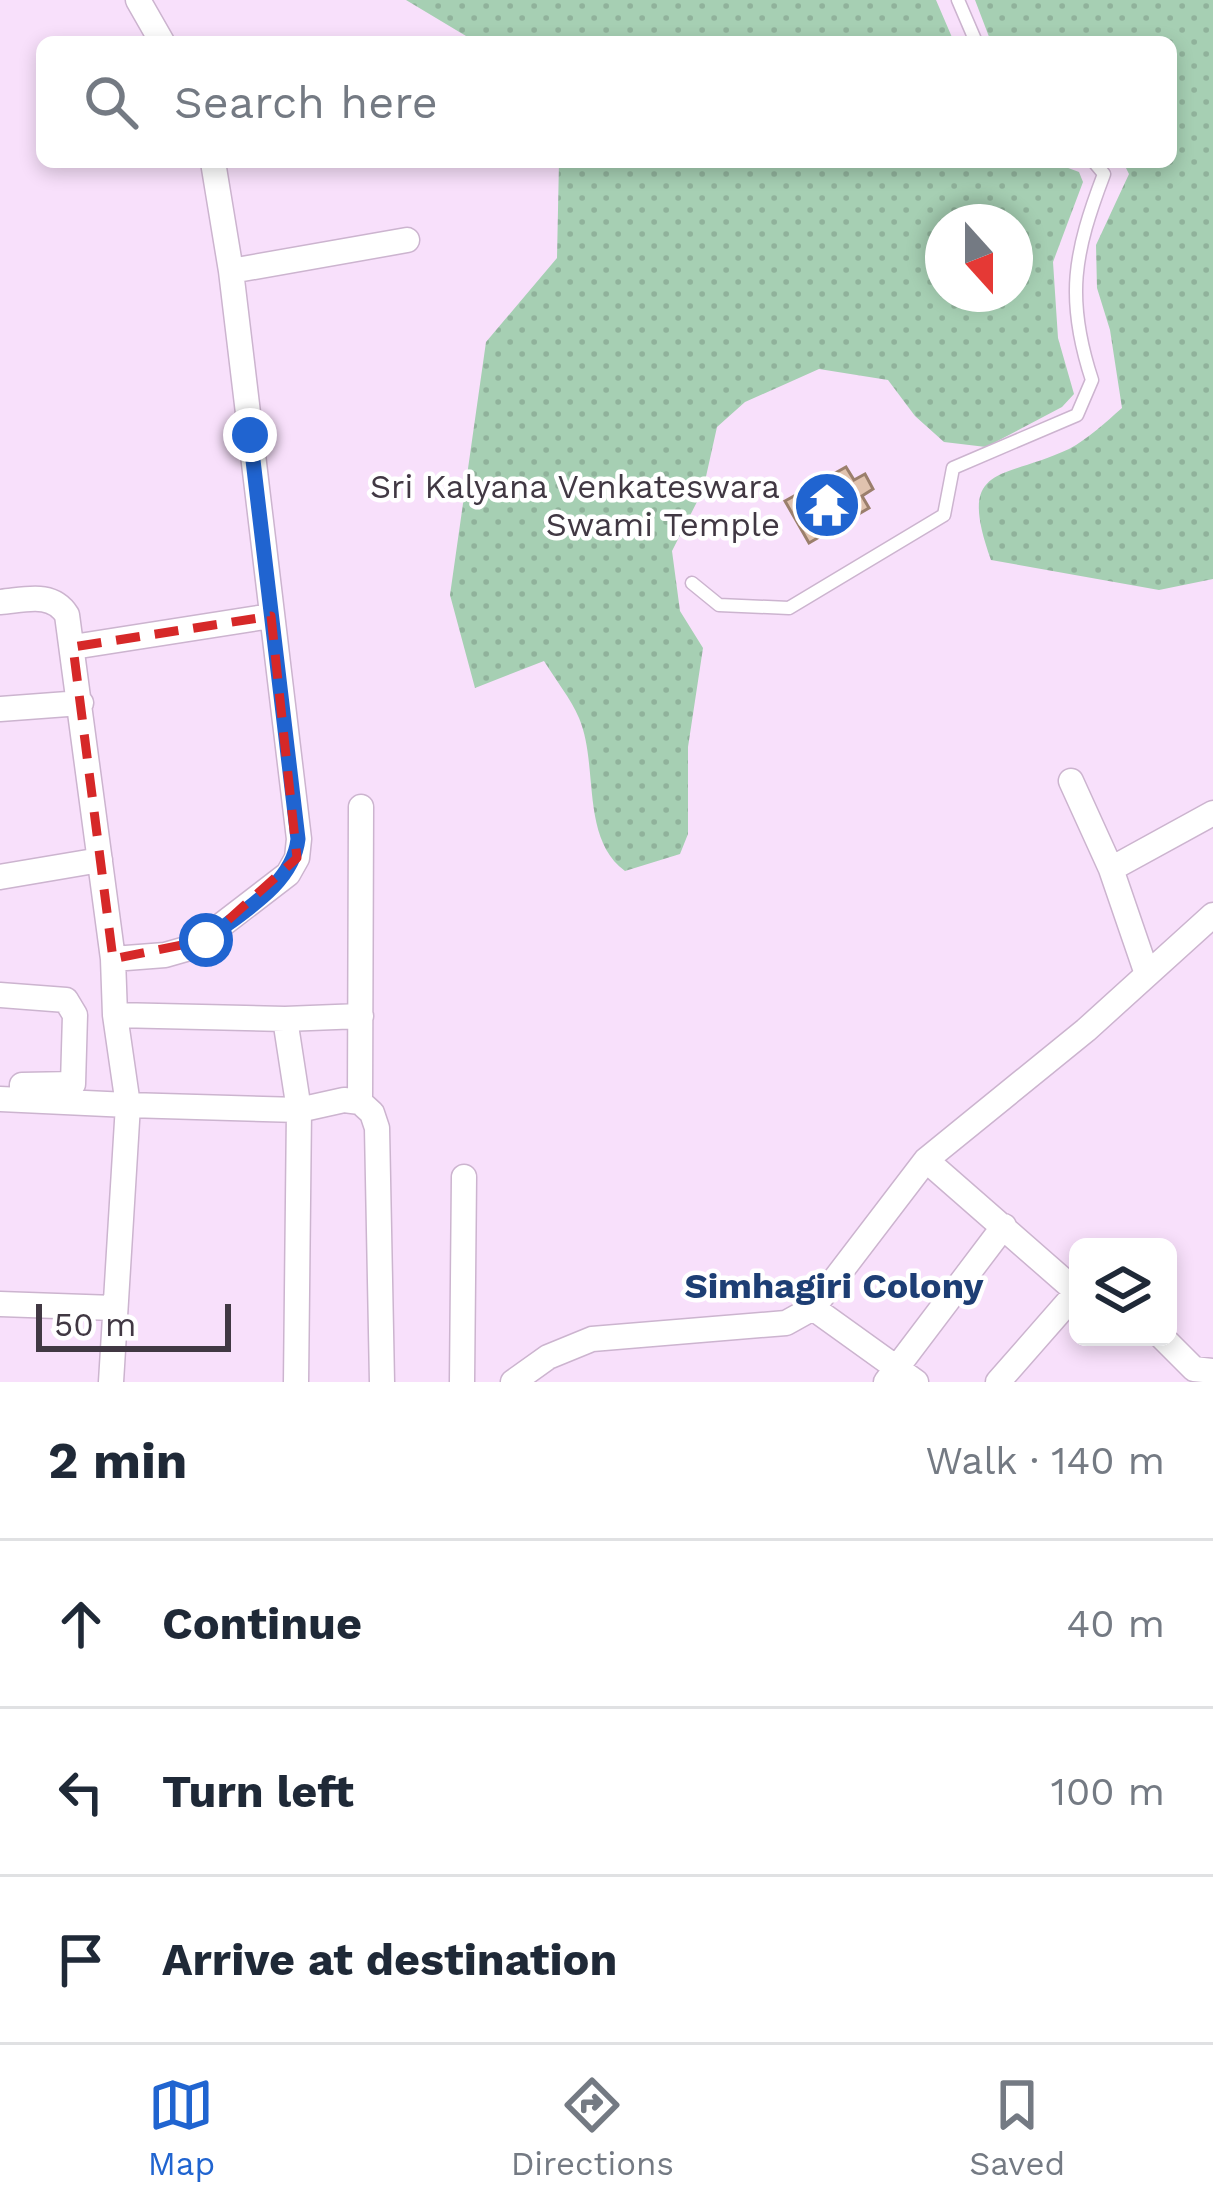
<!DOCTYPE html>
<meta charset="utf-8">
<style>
:root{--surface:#fff;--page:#f2f2f3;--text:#1f2937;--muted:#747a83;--line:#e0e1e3;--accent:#2064d0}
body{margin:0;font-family:"Work Sans",sans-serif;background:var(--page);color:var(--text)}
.controls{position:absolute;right:36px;bottom:36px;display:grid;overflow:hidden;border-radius:18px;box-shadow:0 6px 18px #0003}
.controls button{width:108px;height:108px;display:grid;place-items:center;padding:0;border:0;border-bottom:3px solid var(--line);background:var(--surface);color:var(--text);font:60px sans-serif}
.compass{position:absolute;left:925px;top:204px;width:108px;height:108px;border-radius:50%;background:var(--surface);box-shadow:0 6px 18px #0003;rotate:159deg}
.scale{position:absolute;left:36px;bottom:30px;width:195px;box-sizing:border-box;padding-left:12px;border:6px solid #413843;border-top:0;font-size:33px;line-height:42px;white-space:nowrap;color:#413843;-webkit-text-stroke:9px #fff;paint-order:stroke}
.stop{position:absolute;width:36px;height:36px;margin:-27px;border:9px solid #2064d0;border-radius:50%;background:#fff}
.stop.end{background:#2064d0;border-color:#fff;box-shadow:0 3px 12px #0008}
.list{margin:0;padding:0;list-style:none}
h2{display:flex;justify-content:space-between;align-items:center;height:156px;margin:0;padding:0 48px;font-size:51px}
h2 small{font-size:39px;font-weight:400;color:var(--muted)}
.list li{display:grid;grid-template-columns:78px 1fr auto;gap:36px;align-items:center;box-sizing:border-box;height:168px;padding:0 48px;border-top:3px solid var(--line)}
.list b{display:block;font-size:45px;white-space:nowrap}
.list em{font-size:39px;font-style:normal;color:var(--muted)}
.icon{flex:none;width:66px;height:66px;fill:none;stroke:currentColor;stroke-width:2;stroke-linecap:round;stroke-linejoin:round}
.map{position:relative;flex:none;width:1213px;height:1382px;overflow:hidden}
.search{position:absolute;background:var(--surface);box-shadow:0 6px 18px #0003;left:36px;right:36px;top:36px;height:132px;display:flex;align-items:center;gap:30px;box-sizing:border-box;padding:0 42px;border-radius:18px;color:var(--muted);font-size:45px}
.sheet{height:660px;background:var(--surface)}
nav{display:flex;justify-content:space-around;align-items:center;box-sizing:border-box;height:168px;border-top:3px solid var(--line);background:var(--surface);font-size:33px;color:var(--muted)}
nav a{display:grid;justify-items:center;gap:6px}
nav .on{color:var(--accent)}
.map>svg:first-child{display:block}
.grass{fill:url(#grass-dots);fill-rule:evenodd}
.building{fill:#e0c2ae;stroke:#9b7f6c;stroke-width:3}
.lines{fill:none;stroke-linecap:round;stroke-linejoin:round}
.lane-casing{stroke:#ccb4cf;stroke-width:15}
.street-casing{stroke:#ccb4cf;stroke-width:27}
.lane{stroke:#fff;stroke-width:12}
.street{stroke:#fff;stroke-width:24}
.route{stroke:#2064d0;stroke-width:15}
.marked{fill:none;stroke:#d62828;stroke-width:9;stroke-dasharray:24 15;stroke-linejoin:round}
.labels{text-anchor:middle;stroke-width:9;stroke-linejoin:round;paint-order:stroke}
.poi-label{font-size:33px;fill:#413843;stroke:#fff;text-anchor:end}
.neighbourhood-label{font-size:36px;font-weight:bold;fill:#1d3e74;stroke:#fff}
</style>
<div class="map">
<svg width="1213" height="1382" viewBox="0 0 1213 1382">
<defs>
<pattern id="grass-dots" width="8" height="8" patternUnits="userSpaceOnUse" patternTransform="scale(3)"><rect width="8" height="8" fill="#a6cfb3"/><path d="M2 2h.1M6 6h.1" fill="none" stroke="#90b29b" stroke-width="1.8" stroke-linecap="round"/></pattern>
</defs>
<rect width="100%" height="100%" fill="#f8e0fb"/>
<path class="grass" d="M406,0H936L954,42H476Z
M975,0H1213V579L1159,590L991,560C956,462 1001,481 1069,449C1088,439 1106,422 1122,408L1110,330L1097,288L1096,245L1129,174L1123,162H1171V42H991Z
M559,162H1052L1079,172L1083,182L1053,262L1058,338L1074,394L1062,407L986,447L944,442L915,416L888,380L819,369L745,402L717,427L703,490L672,551L680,611L703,648L688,747V834L680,854L625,871C580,838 599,765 579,718C571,699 555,679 544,661L475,688L450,595L486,342L557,258ZM1015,222V294H943V222Z"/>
<path class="building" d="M846,467L854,480L865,474L873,489L862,496L869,508L809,543L785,501Z"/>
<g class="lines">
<g class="lane-casing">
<path id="lane" d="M958,0L976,42
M692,583L719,605L789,608L944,515L953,468L1077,415L1092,380C1065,298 1074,253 1104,174L1094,162"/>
</g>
<g class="street-casing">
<path id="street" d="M138,0L162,42
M213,162L231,271L299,839L297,858L288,874L193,947L165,955L113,959L115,1015L128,1105L299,1110L344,1100L360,1102L372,1113L377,1128L382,1382
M231,271L407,240
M0,602C25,600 52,591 67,615L113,959
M73,647L271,616
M0,709L81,703
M1071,781L1111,869L1146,971
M1111,869L1213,813
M0,877L100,860
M0,995L66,1000L75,1015L73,1084L22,1085V1090
M115,1015L285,1019L361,1016
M285,1019L299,1110L296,1382
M0,1099L128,1105L111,1382
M360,1102L361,807
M926,1160L1078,1293
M0,1304L114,1308
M813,1308L916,1382
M1162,1337L1194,1369L1213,1371
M462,1382L464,1177
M513,1382L548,1357L592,1339L786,1323L813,1308L926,1160L1086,1030L1213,915
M886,1382L1004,1226
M998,1382L1076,1293"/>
</g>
<use href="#lane" class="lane"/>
<use href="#street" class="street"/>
</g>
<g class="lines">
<path class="route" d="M206,940C240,913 293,885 298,839L250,435"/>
</g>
<path class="marked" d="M271,616L297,858L206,940L113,959L73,647Z"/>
<defs>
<g id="temple-disc" transform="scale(3.45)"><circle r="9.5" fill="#2064d0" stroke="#fff"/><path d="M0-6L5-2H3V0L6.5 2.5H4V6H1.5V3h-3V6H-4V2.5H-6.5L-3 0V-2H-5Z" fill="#fff"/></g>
</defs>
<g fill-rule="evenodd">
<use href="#temple-disc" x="827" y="505"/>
</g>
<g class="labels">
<g class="poi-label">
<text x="780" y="498">Sri Kalyana Venkateswara<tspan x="780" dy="38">Swami Temple</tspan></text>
</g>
<g class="neighbourhood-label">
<text x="834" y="1298">Simhagiri Colony</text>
</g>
</g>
</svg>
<div class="controls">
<button><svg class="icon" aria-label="layers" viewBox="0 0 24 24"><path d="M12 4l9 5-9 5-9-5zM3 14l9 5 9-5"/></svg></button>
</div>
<svg class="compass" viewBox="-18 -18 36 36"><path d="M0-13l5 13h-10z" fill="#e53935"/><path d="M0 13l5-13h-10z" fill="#747a83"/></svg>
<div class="scale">50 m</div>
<div class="stop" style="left:206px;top:940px"></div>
<div class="stop end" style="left:250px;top:435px"></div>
<div class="search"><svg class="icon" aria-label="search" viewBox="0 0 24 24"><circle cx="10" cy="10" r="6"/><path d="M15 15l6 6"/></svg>Search here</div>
</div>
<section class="sheet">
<h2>2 min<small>Walk · 140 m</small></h2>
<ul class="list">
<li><svg class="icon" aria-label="ahead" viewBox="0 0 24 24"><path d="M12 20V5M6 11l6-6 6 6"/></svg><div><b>Continue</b></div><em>40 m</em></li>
<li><svg class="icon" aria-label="left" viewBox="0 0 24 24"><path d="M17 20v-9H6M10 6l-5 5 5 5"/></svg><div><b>Turn left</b></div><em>100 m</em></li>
<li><svg class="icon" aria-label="arrive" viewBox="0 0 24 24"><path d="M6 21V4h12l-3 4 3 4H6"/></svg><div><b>Arrive at destination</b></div></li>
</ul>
</section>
<nav>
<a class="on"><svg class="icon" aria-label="map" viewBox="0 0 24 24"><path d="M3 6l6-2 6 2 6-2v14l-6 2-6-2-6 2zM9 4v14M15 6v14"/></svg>Map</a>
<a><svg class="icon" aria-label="directions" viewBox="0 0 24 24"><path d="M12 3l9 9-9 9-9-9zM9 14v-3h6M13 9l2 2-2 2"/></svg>Directions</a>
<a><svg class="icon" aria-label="saved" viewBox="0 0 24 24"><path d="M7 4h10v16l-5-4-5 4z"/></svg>Saved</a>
</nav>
